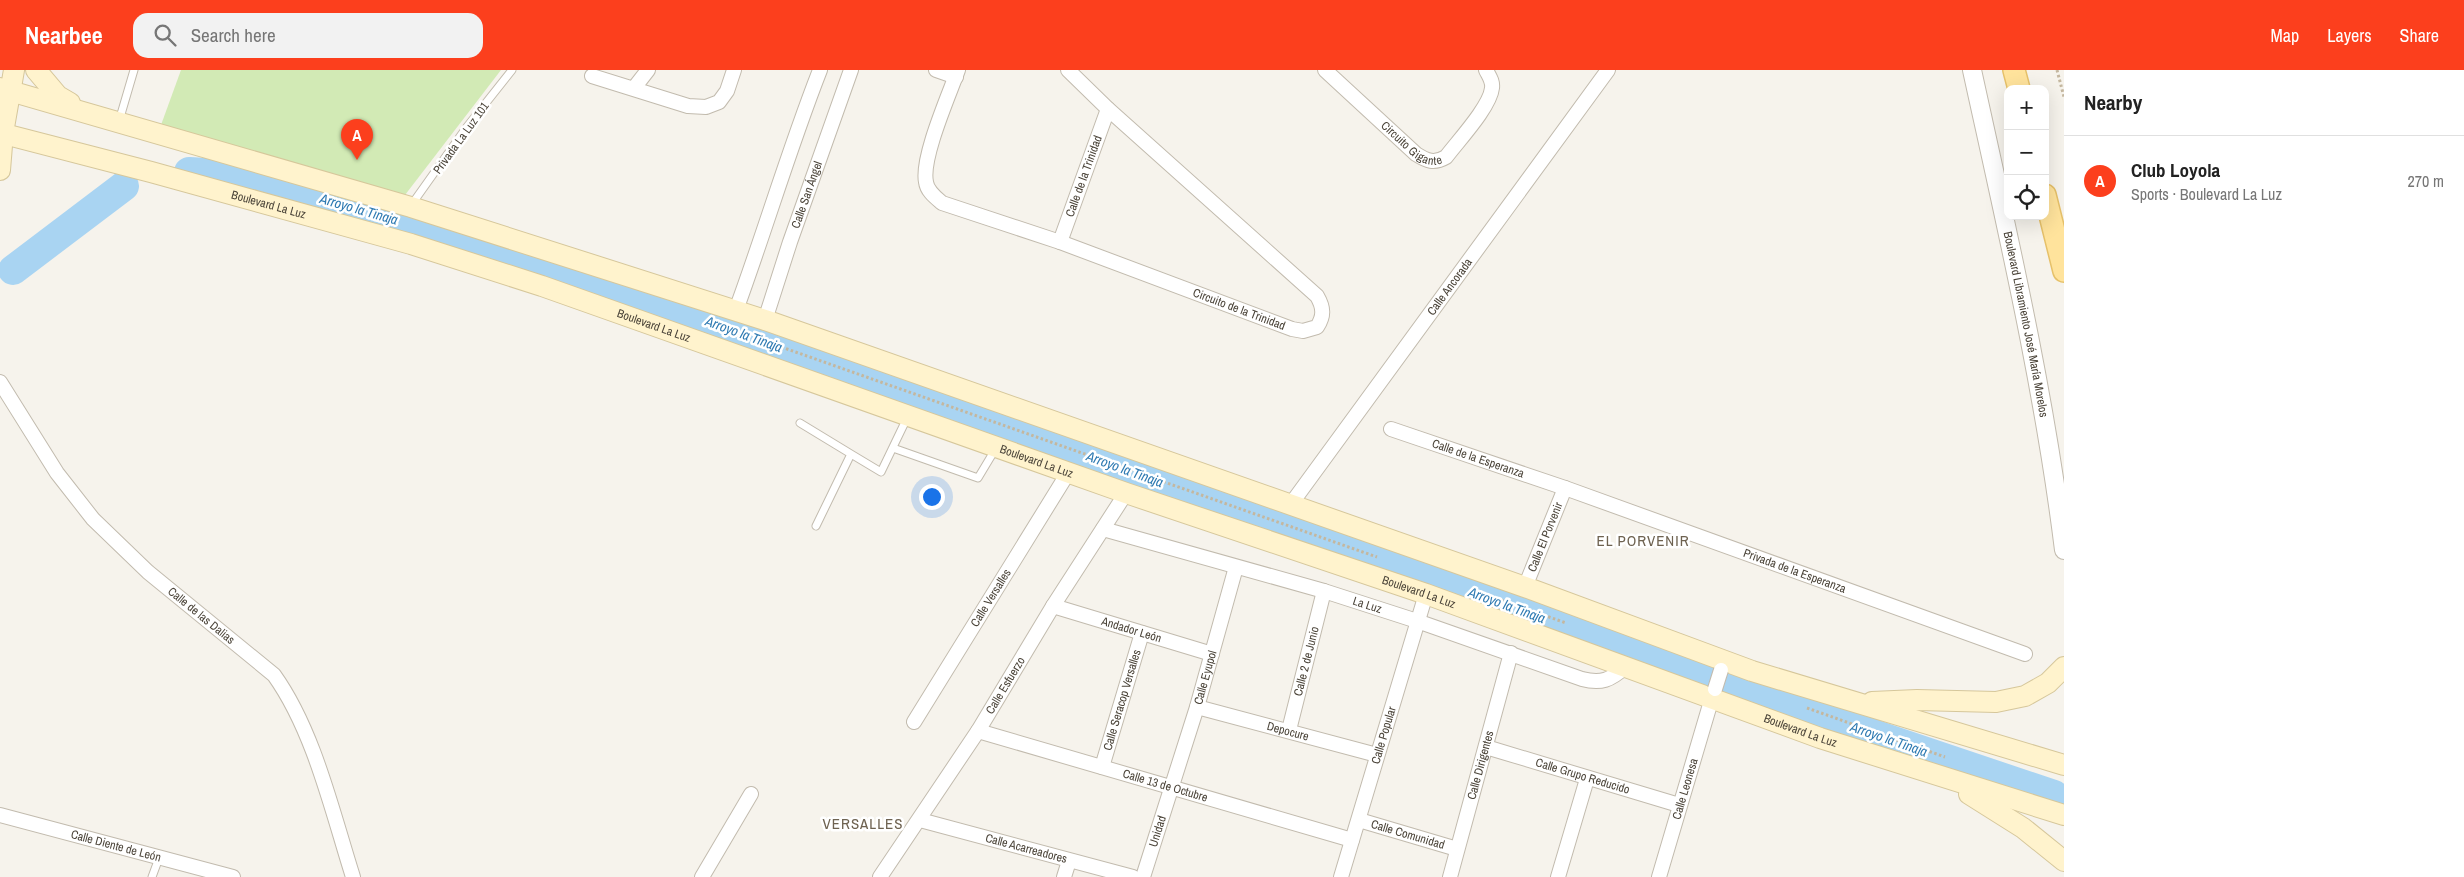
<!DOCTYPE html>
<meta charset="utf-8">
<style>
:root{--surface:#fff;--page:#f2f2f2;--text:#222;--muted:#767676;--line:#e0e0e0;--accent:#fc3f1d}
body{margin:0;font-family:"Archivo Narrow",sans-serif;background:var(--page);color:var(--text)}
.controls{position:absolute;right:15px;top:15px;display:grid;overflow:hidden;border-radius:10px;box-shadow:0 5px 20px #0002}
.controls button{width:45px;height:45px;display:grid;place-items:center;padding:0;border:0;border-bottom:1px solid var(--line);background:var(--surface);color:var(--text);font:25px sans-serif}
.you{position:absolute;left:931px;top:426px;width:18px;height:18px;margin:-12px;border:4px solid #fff;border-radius:50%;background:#1a73e8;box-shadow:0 0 0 8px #1a73e833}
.badge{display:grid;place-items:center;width:32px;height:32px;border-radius:50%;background:var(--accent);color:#fff;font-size:16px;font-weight:700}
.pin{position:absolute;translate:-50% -41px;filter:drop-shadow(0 1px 2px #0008)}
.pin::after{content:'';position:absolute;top:26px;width:18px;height:15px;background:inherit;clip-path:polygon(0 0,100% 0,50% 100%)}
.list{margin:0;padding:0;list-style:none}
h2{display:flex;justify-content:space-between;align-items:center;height:65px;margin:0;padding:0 20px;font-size:21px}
h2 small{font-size:16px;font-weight:400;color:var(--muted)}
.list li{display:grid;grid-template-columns:32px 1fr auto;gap:15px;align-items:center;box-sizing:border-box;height:90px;padding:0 20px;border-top:1px solid var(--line)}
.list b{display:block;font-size:19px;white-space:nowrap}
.list p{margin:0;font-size:16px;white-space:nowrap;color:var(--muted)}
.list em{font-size:16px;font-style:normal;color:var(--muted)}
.icon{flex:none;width:28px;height:28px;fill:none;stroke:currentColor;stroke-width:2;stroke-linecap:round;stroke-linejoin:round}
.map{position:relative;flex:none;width:2064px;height:807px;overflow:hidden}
header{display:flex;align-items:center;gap:30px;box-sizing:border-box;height:70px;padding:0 25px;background:var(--accent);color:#fff}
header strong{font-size:24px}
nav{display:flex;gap:28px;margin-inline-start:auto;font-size:18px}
.search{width:350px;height:45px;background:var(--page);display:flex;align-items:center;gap:12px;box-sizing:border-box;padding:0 18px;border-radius:15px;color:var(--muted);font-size:19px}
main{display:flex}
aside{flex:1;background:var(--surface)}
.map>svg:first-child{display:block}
.green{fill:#d2eab5}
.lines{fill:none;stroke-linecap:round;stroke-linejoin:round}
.river{stroke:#a9d4f2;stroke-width:30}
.service-casing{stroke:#c2bbae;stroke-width:9}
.minor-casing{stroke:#c2bbae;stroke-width:16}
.tertiary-casing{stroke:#c2bbae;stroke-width:20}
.secondary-casing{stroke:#d6c79b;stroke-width:22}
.primary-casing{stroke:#e6c16a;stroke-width:24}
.path{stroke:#c4b79f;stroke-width:3;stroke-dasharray:2.5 2.5;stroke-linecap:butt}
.service{stroke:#fff;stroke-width:7}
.minor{stroke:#fff;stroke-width:14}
.tertiary{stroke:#fff;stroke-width:18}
.secondary{stroke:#fff3cd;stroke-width:20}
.primary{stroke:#ffe39c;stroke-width:21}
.minor-bridge-casing{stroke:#c2bbae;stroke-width:16;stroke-linecap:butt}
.minor-bridge{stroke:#fff;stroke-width:14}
.labels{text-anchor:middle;stroke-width:5;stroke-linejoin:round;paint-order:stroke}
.street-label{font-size:12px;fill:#4b4439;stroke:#fff}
.water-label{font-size:14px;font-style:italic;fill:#2e7ab2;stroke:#fff}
.quarter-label{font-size:15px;letter-spacing:1px;fill:#6e6250;stroke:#fff}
</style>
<header>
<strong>Nearbee</strong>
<div class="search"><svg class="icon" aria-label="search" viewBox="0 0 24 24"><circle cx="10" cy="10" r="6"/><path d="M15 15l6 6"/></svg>Search here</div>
<nav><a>Map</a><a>Layers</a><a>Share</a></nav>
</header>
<main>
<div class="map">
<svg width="2064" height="807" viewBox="0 0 2064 807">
<rect width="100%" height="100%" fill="#f6f3ec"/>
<path class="green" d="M181,0H501L405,125L161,55Z"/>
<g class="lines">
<path class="river" d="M189,102L224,104L321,127L566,201L1890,670L2054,725
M13,200L124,116"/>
<g class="service-casing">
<path id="service" d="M119,51L134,0
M412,134L466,58L512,0
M800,353L851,384L816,456
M893,378L978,408L996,378
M851,384L881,402L907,348
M152,807L159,788"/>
</g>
<g class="minor-casing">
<g id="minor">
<path d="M936,0L956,7"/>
<path id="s1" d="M958,0C949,25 921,88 926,112C927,121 935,127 942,133L1060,172L1292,259L1303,261L1317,257C1324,246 1324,238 1317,226L1108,39L1068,0"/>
<path id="s2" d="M1325,0L1416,84C1427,91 1434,94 1446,87C1458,71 1490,37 1492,18C1493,11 1489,6 1486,0"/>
<path d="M592,6L688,36L706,37L719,32L727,21L734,0"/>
<path d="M634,18L648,0"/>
<path id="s3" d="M1060,172L1108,39"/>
<path d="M736,240C765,161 789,79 820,0"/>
<path id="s4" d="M765,250L790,172L851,0"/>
<path id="s5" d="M0,312L57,403L93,449L148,502L274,605C314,661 332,741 353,807"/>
<path id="s6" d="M1391,359L1565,418L2025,584"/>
<path id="s7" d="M1291,434L1608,0"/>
<path id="s8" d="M1103,459L1324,521L1417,551L1582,609C1601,614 1611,610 1625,597"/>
<path id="s9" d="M1525,517L1565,418"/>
<path id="s10" d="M1053,536L1212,584"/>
<path id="s11" d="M1197,637L1377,685"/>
<path id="s12" d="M914,652L1068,403"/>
<path id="s13" d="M1289,660L1324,521"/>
<path id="s14" d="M978,661L1352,770"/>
<path id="s15" d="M1486,677L1679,735"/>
<path id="s16" d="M1102,697L1142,563"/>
<path id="s17" d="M0,745L233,807"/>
<path id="s18" d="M920,750L1133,807"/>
<path id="s19" d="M1359,750L1457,779"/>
<path d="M702,807L751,724"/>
<path id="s20" d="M880,807L978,661L1053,536L1126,423"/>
<path d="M1064,807L1069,791"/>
<path id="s21" d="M1143,807L1197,637L1236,497"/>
<path id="s22" d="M1341,807L1426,524"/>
<path id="s23" d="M1450,807L1511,583"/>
<path d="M1558,807L1587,709"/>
<path id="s24" d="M1659,807L1714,621"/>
</g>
</g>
<g class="tertiary-casing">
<g id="tertiary">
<path id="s25" d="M1972,0C2007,160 2044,318 2064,480"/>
</g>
</g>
<g class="secondary-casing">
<g id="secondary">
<path d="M36,0L58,26L70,33"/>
<path d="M0,18L411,137L765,250L1525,517L1752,601L2064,695"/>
<path id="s26" d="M0,63L151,102L411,174L542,216L1126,423L1426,524L1820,668L2064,745"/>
<path d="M0,100L3,63L14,0"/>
<path d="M1872,632L1917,630L1996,632L2025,626L2048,613L2064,597"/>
<path d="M1969,724L2023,758L2064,791"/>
</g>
</g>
<g class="primary-casing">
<path id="primary" d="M2014,0L2019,19
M2045,125L2064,201"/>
</g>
<path class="path" d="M2057,0L2064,27
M753,267L1377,487
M1501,530L1566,553
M1807,638L1945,687"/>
<use href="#service" class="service"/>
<use href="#minor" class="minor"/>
<use href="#tertiary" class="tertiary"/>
<use href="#secondary" class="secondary"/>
<use href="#primary" class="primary"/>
<g class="minor-bridge-casing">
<path id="minor-bridge" d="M1715,619L1721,600"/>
</g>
<use href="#minor-bridge" class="minor-bridge"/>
</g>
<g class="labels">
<g class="street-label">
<text transform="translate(461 68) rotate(-54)" y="4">Privada La Luz 101</text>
<text dy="4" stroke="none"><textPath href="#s2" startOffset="115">Circuito Gigante</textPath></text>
<text dy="4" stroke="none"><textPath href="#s3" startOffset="70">Calle de la Trinidad</textPath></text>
<text dy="4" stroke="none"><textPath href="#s4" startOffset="132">Calle San Ángel</textPath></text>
<text dy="4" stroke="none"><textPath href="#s26" startOffset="278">Boulevard La Luz</textPath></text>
<text dy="4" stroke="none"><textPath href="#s7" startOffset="269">Calle Ancorada</textPath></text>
<text dy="4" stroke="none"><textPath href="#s1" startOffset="460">Circuito de la Trinidad</textPath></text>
<text dy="4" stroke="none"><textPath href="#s25" startOffset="260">Boulevard Libramiento José María Morelos</textPath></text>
<text dy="4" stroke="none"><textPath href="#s26" startOffset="682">Boulevard La Luz</textPath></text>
<text dy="4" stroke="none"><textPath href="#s6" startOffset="92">Calle de la Esperanza</textPath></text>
<text dy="4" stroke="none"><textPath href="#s26" startOffset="1088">Boulevard La Luz</textPath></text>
<text dy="4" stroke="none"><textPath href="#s9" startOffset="54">Calle El Porvenir</textPath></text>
<text dy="4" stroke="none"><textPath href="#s6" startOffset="428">Privada de la Esperanza</textPath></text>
<text dy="4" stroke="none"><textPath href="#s26" startOffset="1492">Boulevard La Luz</textPath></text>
<text dy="4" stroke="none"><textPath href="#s12" startOffset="146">Calle Versalles</textPath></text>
<text dy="4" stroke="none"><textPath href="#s8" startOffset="275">La Luz</textPath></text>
<text dy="4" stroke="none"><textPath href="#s5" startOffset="311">Calle de las Dalias</textPath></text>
<text dy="4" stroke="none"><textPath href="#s10" startOffset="82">Andador León</textPath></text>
<text dy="4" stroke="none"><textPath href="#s13" startOffset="71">Calle 2 de Junio</textPath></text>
<text dy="4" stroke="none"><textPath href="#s21" startOffset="209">Calle Eyupol</textPath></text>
<text dy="4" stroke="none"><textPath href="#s20" startOffset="229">Calle Esfuerzo</textPath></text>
<text dy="4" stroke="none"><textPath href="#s16" startOffset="70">Calle Seracop Versalles</textPath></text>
<text dy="4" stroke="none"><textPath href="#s11" startOffset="94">Depocure</textPath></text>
<text dy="4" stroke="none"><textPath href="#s26" startOffset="1898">Boulevard La Luz</textPath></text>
<text dy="4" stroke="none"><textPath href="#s22" startOffset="148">Calle Popular</textPath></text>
<text dy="4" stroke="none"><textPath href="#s23" startOffset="116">Calle Dirigentes</textPath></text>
<text dy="4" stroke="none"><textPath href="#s15" startOffset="101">Calle Grupo Reducido</textPath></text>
<text dy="4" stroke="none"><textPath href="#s14" startOffset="195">Calle 13 de Octubre</textPath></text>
<text dy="4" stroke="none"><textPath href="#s24" startOffset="92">Calle Leonesa</textPath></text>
<text dy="4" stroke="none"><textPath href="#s21" startOffset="48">Unidad</textPath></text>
<text dy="4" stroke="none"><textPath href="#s19" startOffset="51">Calle Comunidad</textPath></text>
<text dy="4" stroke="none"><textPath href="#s17" startOffset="120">Calle Diente de León</textPath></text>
<text dy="4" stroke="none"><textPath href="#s18" startOffset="110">Calle Acarreadores</textPath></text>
</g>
<g class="water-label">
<text transform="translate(359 139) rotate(16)" y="5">Arroyo la Tinaja</text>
<text transform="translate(744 264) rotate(20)" y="5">Arroyo la Tinaja</text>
<text transform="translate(1125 399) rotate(20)" y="5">Arroyo la Tinaja</text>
<text transform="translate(1507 535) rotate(20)" y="5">Arroyo la Tinaja</text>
<text transform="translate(1889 669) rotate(19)" y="5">Arroyo la Tinaja</text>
</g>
<g class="quarter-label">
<text x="1643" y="476">EL PORVENIR</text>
<text x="863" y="759">VERSALLES</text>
</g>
</g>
</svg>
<div class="controls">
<button>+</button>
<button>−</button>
<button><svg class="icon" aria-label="locate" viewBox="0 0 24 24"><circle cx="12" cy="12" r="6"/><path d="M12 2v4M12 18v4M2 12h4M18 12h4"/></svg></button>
</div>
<div class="you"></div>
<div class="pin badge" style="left:357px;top:90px">A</div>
</div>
<aside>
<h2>Nearby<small></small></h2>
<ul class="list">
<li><span class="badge">A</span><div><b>Club Loyola</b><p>Sports · Boulevard La Luz</p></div><em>270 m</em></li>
</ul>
</aside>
</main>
